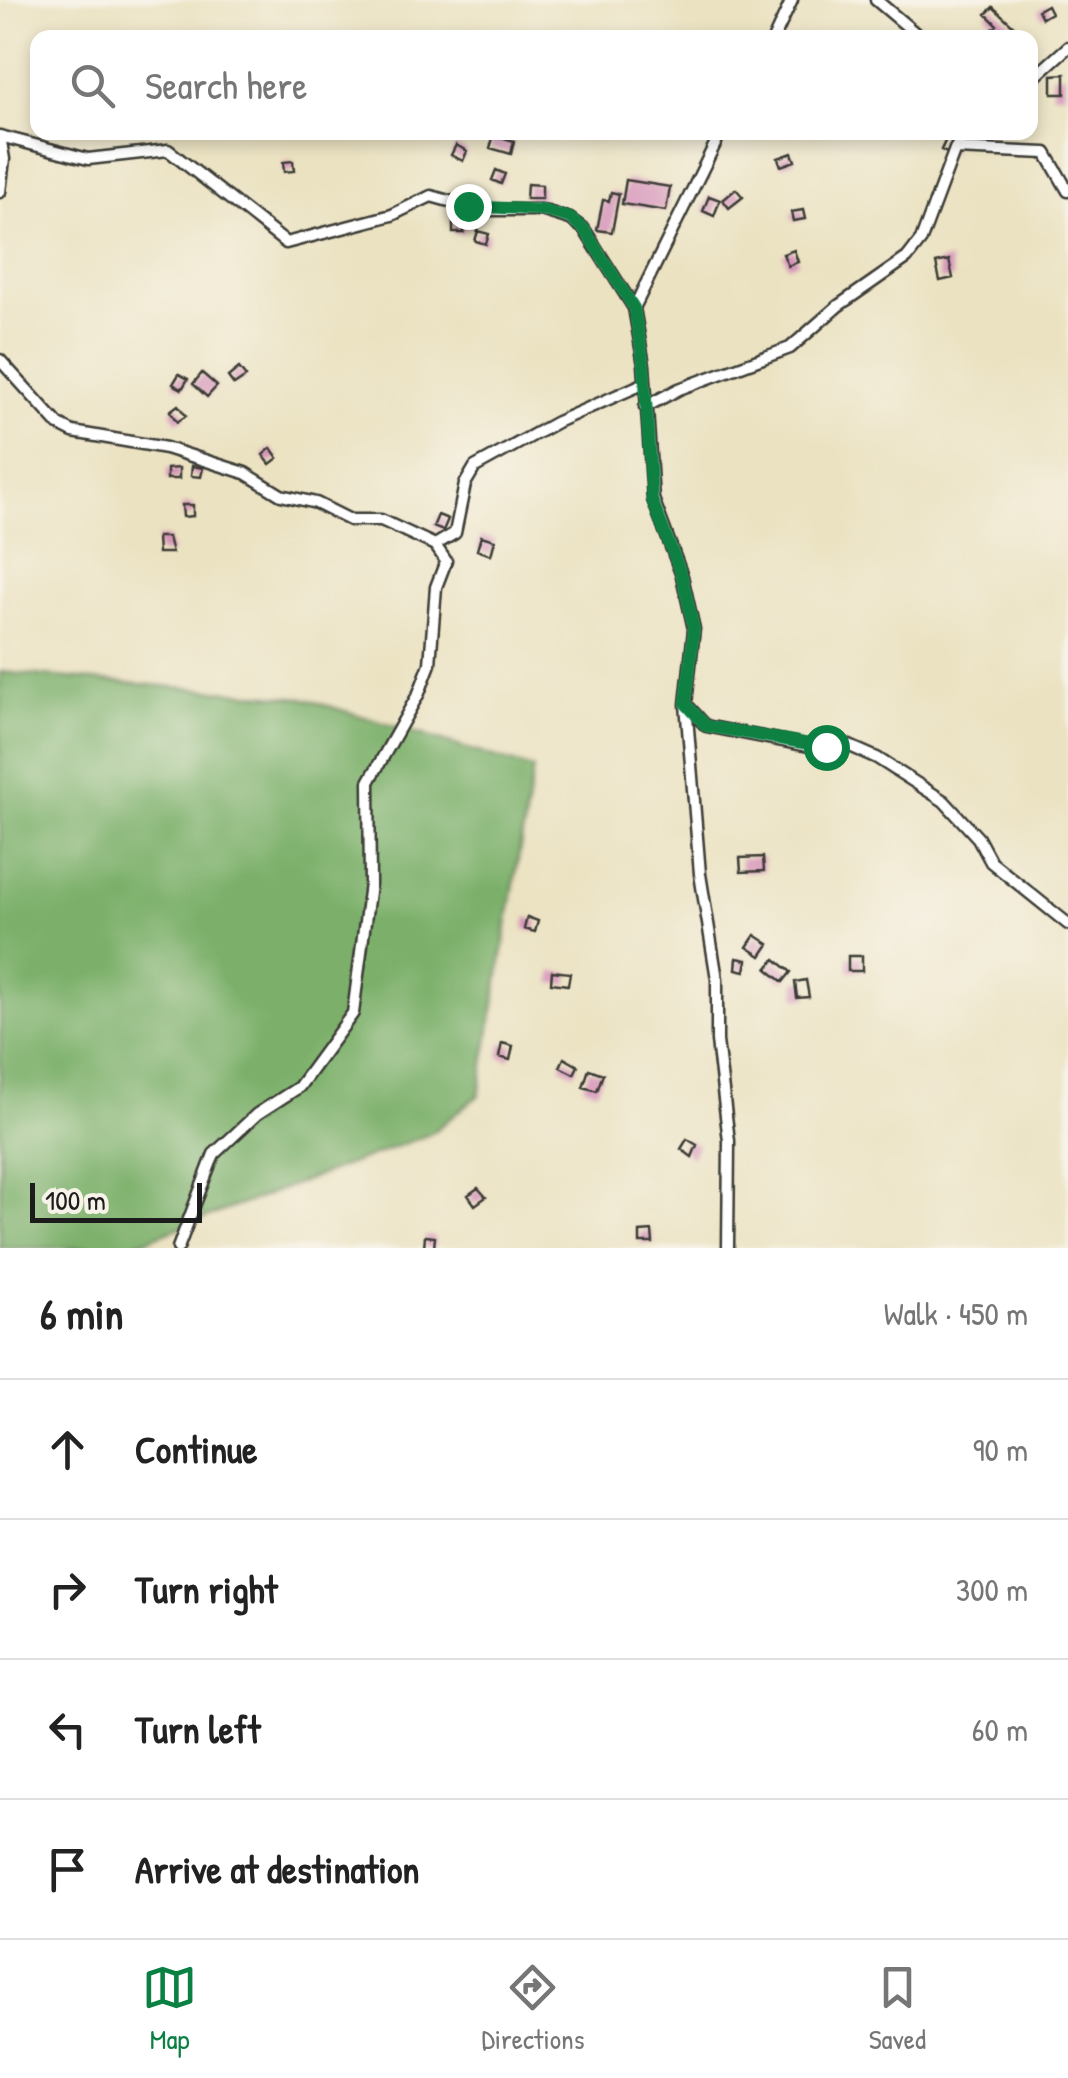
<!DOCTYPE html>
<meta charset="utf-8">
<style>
:root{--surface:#fff;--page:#f2f2f2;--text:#222;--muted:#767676;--line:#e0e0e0;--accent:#0b8043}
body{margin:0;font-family:"Patrick Hand",sans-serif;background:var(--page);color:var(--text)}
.scale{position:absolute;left:30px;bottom:25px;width:172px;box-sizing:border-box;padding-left:10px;border:5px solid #1c1c1c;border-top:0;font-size:28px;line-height:35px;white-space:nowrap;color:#1c1c1c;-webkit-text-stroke:8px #f7f3e8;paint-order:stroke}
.stop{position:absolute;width:30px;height:30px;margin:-22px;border:8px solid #0b8043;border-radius:50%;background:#fff}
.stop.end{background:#0b8043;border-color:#fff;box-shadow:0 2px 10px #0008}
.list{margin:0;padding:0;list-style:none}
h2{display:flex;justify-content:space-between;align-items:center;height:130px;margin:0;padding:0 40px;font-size:42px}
h2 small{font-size:32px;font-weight:400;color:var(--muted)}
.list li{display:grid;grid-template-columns:65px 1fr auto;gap:30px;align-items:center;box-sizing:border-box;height:140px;padding:0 40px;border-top:2px solid var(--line)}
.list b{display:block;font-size:38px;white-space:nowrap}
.list em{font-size:32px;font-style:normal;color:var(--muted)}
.icon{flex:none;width:55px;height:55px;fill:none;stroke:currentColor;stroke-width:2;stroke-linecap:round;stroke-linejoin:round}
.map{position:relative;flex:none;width:1068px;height:1248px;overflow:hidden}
.search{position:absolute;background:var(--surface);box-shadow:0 5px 15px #0003;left:30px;right:30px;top:30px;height:110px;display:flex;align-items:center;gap:25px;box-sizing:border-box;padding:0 35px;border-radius:20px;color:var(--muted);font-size:38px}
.sheet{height:690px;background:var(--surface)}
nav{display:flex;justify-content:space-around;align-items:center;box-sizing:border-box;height:140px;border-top:2px solid var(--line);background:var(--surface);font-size:28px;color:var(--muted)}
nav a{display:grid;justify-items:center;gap:5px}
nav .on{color:var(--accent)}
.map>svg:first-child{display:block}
.forest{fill:#7bb06b;stroke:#4c6644;stroke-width:2.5}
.building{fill:#d593b9}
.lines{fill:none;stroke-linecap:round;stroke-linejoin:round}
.minor-casing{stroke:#3b3a35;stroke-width:15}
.minor{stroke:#fff;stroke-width:10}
.route{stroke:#0b8043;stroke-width:12}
</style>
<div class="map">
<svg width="1068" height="1248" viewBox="0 0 1068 1248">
<rect width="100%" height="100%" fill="#f7f3e8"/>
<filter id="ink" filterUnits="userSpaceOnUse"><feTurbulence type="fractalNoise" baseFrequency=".01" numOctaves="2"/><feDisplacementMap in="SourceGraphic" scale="20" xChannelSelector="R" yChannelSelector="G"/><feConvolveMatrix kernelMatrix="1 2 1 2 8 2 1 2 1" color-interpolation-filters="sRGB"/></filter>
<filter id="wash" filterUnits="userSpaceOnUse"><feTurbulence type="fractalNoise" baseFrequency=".0048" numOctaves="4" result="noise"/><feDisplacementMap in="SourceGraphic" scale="40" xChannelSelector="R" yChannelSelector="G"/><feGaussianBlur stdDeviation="2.25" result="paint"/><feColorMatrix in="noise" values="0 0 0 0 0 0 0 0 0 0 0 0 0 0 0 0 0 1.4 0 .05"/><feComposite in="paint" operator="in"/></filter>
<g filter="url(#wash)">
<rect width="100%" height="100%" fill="#ebe2c1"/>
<path class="forest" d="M0,672L303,698L533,769L479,1095L430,1134L125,1248H0Z"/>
<g id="blocks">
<path class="building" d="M1047,5L1051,13L1042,18L1038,10Z
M993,7L1017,29L1009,38L994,28L997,25L986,14Z
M1065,74V94H1052V75Z
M494,135L514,141L511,154L490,148Z
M948,135L956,139L949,154L941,150Z
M456,145L467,151L463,161L451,155Z
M792,153L795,161L781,166L778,158Z
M293,161L294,171L284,172L283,162Z
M496,170L505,174L501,184L492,180Z
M626,180L670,187L666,211L622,204Z
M527,184L542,185V199H526Z
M736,189L743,197L729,208L723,200Z
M611,192L619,194L612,232L597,230L603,200L609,201Z
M709,196L720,200L714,216L703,211Z
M803,210L805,219L793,221L791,212Z
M453,221L465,222L464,233H453Z
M478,231L489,234L486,244L475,241Z
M794,250L798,262L788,266L783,254Z
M949,260L953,278L940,281L936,263Z
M239,368L246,377L234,385L228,377Z
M202,373L217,386L207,397L193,384Z
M179,374L188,379L182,389L173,384Z
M178,405L186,416L177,422L170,411Z
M271,448L278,458L270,464L263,455Z
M192,466L203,468L201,477L191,476Z
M179,468V479H167V469Z
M182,505H193V516L183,517Z
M438,515L448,519L443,531L433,527Z
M481,536L495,540L491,555L477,550Z
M157,537H168L172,553H158Z
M763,857L764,871L741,872L740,858Z
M527,917L538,921L535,932L524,929Z
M755,935L769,944L761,956L747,947Z
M848,956H862V971H848Z
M737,958L747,960L745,971L736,969Z
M775,959L791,972L783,982L767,969Z
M552,971L570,973L568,985L551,983Z
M806,980L809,997L797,998L795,982Z
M502,1043L513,1046L510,1060L499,1057Z
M564,1058L578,1066L574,1074L560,1067Z
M589,1069L603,1074L597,1091L583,1087Z
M687,1139L697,1145L692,1157L681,1149Z
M478,1188L486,1197L475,1205L468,1195Z
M652,1231L653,1243H640V1232Z
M425,1236L435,1237L434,1248L424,1247Z"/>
</g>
</g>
<g filter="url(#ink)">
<use href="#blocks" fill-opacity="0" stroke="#3b3a35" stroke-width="2.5"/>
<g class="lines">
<g class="minor-casing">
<path id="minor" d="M876,0L921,38
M774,38L792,0
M1030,81L1068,47
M0,136L88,159L168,150L286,243L392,215L431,196L481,210H541L570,219L584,229L634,308L644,365L653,499L682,576L694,629L686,704L700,874L717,979V1041L729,1141L728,1248
M955,149L1046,153L1068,191
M0,192L4,159L0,136
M634,308L721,132
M0,360L59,425L73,432L166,448L245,473L281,495L316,503L350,520H381L435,545L455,533L465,484L475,467L557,422L645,383
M645,407L679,389L790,348L838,306L907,258L921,240L955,149L966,132
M686,704L706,726L819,748L843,743L877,758L944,801L978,838L991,862L1068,924
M178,1248L214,1154L257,1114L299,1087L353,1013L370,884L369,782L419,693L430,664L436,587L446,561L435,545"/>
</g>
<use href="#minor" class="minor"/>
</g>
</g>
<g class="lines" filter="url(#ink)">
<path class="route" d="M468,206L541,210L570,218L584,229L634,308L644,365L652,500L682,576L694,629L686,704L706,726L826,747"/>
</g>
</svg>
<div class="scale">100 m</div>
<div class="stop" style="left:826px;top:747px"></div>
<div class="stop end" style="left:468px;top:206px"></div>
<div class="search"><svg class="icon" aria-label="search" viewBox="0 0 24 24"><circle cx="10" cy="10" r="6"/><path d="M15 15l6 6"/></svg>Search here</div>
</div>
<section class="sheet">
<h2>6 min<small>Walk · 450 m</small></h2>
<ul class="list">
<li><svg class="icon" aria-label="ahead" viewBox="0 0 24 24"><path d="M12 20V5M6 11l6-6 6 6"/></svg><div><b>Continue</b></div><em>90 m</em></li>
<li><svg class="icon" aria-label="right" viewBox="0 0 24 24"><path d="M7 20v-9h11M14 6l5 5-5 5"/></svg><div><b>Turn right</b></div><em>300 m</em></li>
<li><svg class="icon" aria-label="left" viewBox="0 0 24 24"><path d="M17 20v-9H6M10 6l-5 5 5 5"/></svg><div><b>Turn left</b></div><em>60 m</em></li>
<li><svg class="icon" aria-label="arrive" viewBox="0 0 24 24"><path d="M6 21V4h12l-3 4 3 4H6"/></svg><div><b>Arrive at destination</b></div></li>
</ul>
</section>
<nav>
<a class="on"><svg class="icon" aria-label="map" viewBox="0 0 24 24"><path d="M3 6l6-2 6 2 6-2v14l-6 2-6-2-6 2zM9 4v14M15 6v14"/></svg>Map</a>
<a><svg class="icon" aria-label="directions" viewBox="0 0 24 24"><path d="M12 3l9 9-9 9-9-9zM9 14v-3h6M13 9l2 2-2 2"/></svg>Directions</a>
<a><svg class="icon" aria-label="saved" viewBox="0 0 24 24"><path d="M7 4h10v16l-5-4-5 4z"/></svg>Saved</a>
</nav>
